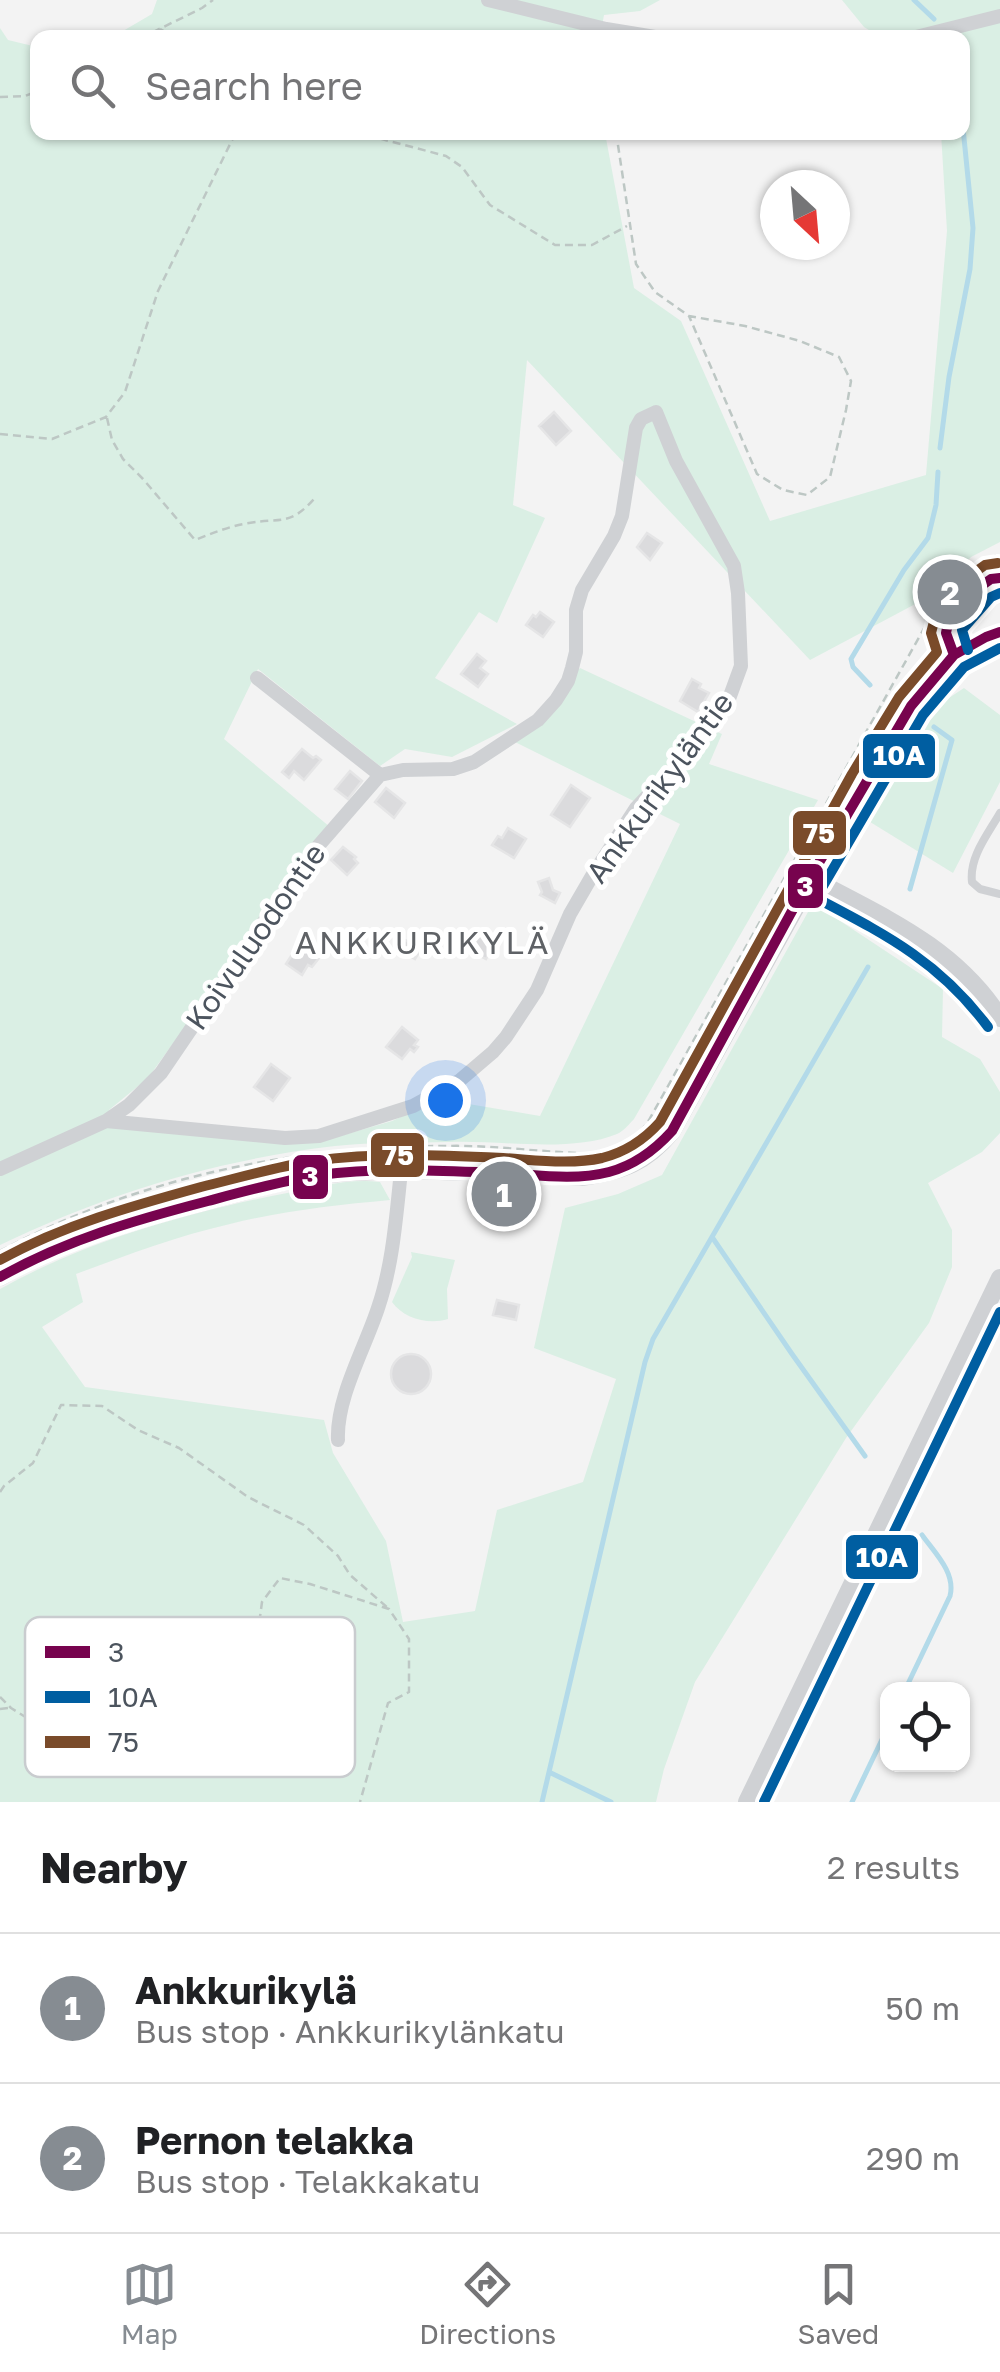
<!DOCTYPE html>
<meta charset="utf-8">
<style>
:root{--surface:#fff;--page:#f2f2f2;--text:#202124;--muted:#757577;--line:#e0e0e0;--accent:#868c92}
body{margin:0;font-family:"Golos Text",sans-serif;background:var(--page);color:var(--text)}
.controls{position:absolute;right:30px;bottom:30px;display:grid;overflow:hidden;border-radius:20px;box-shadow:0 2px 8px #0004}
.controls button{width:90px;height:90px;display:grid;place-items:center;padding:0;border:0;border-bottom:2px solid var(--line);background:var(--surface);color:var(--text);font:50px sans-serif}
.compass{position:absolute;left:760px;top:170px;width:90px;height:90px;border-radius:50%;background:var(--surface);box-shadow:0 2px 8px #0004;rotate:154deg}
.you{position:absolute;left:445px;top:1100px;width:35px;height:35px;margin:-25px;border:8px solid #fff;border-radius:50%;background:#1a73e8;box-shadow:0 0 0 15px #1a73e833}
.badge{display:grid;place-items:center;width:65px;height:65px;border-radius:50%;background:var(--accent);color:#fff;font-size:32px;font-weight:700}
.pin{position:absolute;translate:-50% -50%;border:5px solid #fff;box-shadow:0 2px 10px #0006}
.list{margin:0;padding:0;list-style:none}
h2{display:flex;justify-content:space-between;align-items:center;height:130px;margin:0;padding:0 40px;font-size:42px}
h2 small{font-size:32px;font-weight:400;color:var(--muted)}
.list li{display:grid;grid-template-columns:65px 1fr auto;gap:30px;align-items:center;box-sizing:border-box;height:150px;padding:0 40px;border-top:2px solid var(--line)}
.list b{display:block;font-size:38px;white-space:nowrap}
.list p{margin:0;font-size:32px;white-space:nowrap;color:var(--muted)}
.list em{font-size:32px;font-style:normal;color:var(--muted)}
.icon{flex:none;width:55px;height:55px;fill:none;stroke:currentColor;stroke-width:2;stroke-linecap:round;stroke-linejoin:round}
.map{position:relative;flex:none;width:1000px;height:1802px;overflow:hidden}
.search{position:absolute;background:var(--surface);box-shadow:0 2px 8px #0004;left:30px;right:30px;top:30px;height:110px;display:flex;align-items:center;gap:25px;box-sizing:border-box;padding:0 35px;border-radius:20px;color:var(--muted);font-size:38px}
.sheet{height:430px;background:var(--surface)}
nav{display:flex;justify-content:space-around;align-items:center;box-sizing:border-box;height:140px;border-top:2px solid var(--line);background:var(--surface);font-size:28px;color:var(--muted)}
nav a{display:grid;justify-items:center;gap:5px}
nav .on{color:var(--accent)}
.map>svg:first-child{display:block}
.green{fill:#daefe4}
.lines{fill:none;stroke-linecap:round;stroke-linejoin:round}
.stream{stroke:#b3dae9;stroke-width:5}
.building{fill:#dbdbdd;stroke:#e5e5e6;stroke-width:2.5}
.path{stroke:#bdc7c4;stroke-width:2.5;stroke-dasharray:8 5;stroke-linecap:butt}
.service{stroke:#cfd1d4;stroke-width:8}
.minor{stroke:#cfd1d4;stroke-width:14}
.tertiary{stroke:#cfd1d4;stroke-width:18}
.bus-1-casing{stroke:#fff;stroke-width:18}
.bus-2-casing{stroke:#fff;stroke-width:18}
.bus-3-casing{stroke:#fff;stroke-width:18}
.bus-1{stroke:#77034e;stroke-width:10}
.bus-2{stroke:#005ea1;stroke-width:10}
.bus-3{stroke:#7a4b2a;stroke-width:10}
.labels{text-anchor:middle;stroke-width:10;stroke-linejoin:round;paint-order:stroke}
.street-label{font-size:30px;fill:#4c545e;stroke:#fff}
.neighbourhood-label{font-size:32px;letter-spacing:2.5px;fill:#5f6266;stroke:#fff}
.key{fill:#fff;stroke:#c9cccf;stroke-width:2.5}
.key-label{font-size:28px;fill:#4c545e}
.line-badge{stroke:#fff;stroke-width:4}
.badge-label{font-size:28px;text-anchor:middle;font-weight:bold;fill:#fff}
</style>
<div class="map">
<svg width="1000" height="1802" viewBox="0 0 1000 1802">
<rect width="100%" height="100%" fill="#f3f3f3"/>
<path class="green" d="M157,0H660L640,11L604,15L600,37L111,38L152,14Z
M842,0H1000V542L971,557L936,593L810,660L527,360L513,505L545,518L497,623L479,612L435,678L517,724L452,757L405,749L380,766L258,669L224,739L330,827L148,1078L109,1110L122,1125L340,1136L392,1121L439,1099L540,1116L680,824L515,742L580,668L722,734L709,764L818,800L634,1119C629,1124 624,1131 617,1134C571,1153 501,1140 450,1142C412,1143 373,1142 335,1146C216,1160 108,1193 0,1245V28L8,40L37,47L38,132L605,133L634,288L681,321L770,521L926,475L947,231L941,133L962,132V38L880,37L864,27Z
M964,688L1000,715V782L953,873L862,817L926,713Z
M813,903L943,989L942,1037L980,1059L1000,1092V1133L982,1152L928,1183L952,1230V1267L929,1323L846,1438L695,1682L664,1769L656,1802H0V1289C86,1241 186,1213 282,1194C314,1188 347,1178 380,1182L390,1200C336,1205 282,1211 230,1224C177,1236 127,1255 76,1274L83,1302L42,1327L85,1387L324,1420L333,1453L386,1541L403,1622L475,1611L497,1510L583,1482L616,1379L534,1348L565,1208L618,1194L662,1175Z
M411,1252L455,1260L447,1289L448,1319C429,1325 404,1319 392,1302L412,1257Z"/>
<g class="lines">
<path class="stream" d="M914,0L934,19
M948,37L949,38
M940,448L949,377L970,269L973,228L962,118
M870,685L853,667L851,659L904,570L928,538L936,505L938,472
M910,889L952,740L934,727
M712,1237L792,1354L865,1456
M905,1690L950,1596C956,1573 935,1553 922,1535
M551,1773L611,1802
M542,1802L645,1362L653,1339L868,967
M852,1802L888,1727"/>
</g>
<path class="building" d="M554,412L571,431L556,445L539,426Z
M647,533L662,543L650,560L637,547Z
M540,612L554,622L543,637L526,625L533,615L536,617Z
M477,654L486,661L480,668L488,674L478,687L461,674Z
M692,679L701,684L699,688L709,693L698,712L680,701Z
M302,749L313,758L316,756L321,760L304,780L294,771L289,778L282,772Z
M350,771L362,781L348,799L335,789Z
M571,785L590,798L570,827L551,815Z
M386,788L405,803L394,818L375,802Z
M508,828L526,839L514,858L492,845L498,836L502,838Z
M343,847L356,857L354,859L358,863L347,875L331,860Z
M549,878L553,890L560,893L555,903L540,895L542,892L538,882Z
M479,934L495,942L486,959L471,951Z
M400,937L421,949L415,959L394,947Z
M299,944L319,958L312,967L308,965L302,975L286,964Z
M402,1027L418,1040L414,1045L418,1047L414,1052L410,1049L402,1059L386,1047Z
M271,1064L290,1078L273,1101L254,1087Z
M497,1300L519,1305L516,1320L493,1315Z
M391 1374a20 20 0 1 1 40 0a20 20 0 1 1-40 0Z"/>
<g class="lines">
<path class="path" d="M160,29L176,38
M141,38L202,8L213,0
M0,97L25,96L38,91
M355,132L446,156L462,167L490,205L555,245H592L627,226
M616,132L636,264L655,292L689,316L745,326L800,341L839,357L851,381L846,410L830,477L807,495L783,490L757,474L689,316
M107,418L112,440L123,459L143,479L195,540C213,533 230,526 249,523C282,517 289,527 315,498
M0,434L52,439L106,417L125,392L158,291L236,132
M621,1149L641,1131L649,1120L936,607L974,564L1000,554
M0,1251C138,1178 291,1146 447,1146C484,1145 523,1150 560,1152C578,1153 596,1155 613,1151
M0,1492L4,1486L33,1463L61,1405L102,1406L138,1430L179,1448L248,1497L304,1525L338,1556L350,1575L388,1608
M0,1697L11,1708L78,1750H101L128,1743L144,1732L166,1699L192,1669L260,1617L262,1602L280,1578L310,1584L389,1609L409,1639V1692L388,1703L360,1802
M0,1709L9,1708"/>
<path class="service" d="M1000,813C988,834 969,857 972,882L980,889L1000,894"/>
<path class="minor" d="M488,0L606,29L661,38
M912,38L1000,16
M1000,578L991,579L981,586L948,623L946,633L954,655L986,637L1000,632
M257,678L380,775
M0,1169L106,1121L285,1138L319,1136L413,1106L459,1081L493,1052L506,1037L537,990L570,914L592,876L636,808L711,729L726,707L741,666L738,593L734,566L676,461L656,412L641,419L636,428L622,516L614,536L582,590L576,610V652L572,668L568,681L556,700L538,720L474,762L453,769L403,770L380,775L306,860L161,1073L129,1105L106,1121
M338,1440C336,1398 365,1348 378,1308C393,1264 396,1217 401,1171"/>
<path class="tertiary" d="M810,878C882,917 954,946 1000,1018
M0,1277C63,1239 138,1219 208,1201C255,1188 303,1175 351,1172C427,1168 505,1174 581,1177C622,1171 646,1163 672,1131L865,782L911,706L954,655
M747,1802L1000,1278"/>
<g class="bus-1-casing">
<path id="bus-1" d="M954,655L946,633L948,623L981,586L991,579L1000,578
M0,1277C66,1240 135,1220 208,1201C245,1191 281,1181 319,1175C380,1167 442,1171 503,1173C538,1175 574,1181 609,1172C635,1165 654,1151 672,1131L810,878L911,706L954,655L986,637L1000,632"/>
</g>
<g class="bus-2-casing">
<path id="bus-2" d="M968,650L962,630L991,597L1000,593
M823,886L923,715L964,667L1000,648
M803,891C878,931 936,957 988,1027
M764,1802L1000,1312"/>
</g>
<g class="bus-3-casing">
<path id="bus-3" d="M0,1260C63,1225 132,1206 201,1187C238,1178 275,1167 313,1161C375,1152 440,1155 503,1158C536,1160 570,1165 602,1158C626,1152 644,1140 660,1122L852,774L899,697L937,652L931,633L936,614L971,575L985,565L998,563"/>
</g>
<use href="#bus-1" class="bus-1"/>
<use href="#bus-2" class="bus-2"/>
<use href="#bus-3" class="bus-3"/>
</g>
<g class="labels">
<g class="street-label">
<text transform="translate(660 788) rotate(-54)" y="10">Ankkurikyläntie</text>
<text transform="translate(256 937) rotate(-55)" y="10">Koivuluodontie</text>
</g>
<g class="neighbourhood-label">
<text x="423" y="954">ANKKURIKYLÄ</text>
</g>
</g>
<rect x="25" y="1617" width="330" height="160" rx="15" class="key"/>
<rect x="45" y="1646" width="45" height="12" fill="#77034e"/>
<rect x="45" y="1691" width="45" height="12" fill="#005ea1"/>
<rect x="45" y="1736" width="45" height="12" fill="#7a4b2a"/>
<g class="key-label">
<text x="108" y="1662">3</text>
<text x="108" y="1707">10A</text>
<text x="108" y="1752">75</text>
</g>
<g class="line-badge">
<rect x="861" y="732" width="76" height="48" rx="10" fill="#005ea1"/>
<rect x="791" y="809" width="57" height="48" rx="10" fill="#7a4b2a"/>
<rect x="786" y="862" width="39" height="48" rx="10" fill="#77034e"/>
<rect x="369" y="1131" width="57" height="48" rx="10" fill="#7a4b2a"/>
<rect x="291" y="1153" width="39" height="48" rx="10" fill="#77034e"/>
<rect x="844" y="1533" width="76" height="48" rx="10" fill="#005ea1"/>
</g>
<g class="badge-label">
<text x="899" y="765">10A</text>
<text x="819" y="843">75</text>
<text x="805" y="896">3</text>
<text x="398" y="1165">75</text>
<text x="310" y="1186">3</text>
<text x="882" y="1567">10A</text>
</g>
</svg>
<div class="controls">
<button><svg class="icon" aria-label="locate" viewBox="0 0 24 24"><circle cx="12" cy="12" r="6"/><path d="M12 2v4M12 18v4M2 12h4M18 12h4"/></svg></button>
</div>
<svg class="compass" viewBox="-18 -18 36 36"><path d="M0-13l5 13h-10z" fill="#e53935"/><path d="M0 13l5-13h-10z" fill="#757577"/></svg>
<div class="you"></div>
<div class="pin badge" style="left:504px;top:1194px">1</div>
<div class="pin badge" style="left:950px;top:592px">2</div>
<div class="search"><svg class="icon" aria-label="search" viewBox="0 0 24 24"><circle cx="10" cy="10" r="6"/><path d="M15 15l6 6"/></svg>Search here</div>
</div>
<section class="sheet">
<h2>Nearby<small>2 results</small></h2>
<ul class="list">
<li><span class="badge">1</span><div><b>Ankkurikylä</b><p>Bus stop · Ankkurikylänkatu</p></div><em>50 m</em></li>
<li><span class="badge">2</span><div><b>Pernon telakka</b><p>Bus stop · Telakkakatu</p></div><em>290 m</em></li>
</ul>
</section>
<nav>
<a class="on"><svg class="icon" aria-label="map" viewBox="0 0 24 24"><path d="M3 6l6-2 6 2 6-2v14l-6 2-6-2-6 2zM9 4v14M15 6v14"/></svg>Map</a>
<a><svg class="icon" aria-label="directions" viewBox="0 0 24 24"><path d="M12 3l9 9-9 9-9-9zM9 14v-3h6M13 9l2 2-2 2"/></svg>Directions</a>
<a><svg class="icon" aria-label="saved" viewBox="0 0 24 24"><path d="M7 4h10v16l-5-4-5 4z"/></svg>Saved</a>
</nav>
